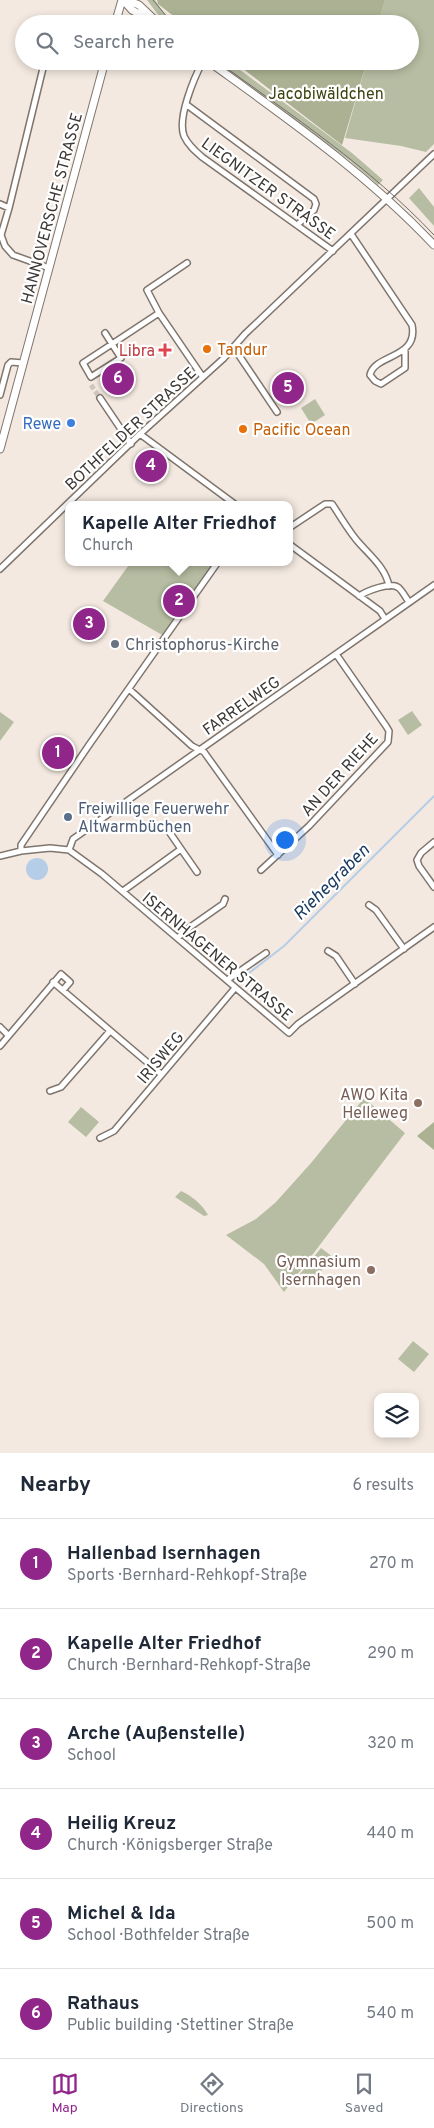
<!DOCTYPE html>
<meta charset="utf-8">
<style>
:root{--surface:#fff;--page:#f6f6f7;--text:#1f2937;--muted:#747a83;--line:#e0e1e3;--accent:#90268a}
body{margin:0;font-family:Overpass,sans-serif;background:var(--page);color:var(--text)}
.controls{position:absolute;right:15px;bottom:15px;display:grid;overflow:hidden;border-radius:10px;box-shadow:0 2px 8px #0003}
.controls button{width:45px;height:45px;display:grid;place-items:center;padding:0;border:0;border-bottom:1px solid var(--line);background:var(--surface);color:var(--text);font:25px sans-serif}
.you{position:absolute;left:284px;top:839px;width:18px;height:18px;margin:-12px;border:4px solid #fff;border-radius:50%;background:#1a73e8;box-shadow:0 0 0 8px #1a73e833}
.badge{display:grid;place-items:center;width:32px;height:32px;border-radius:50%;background:var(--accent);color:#fff;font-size:16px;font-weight:700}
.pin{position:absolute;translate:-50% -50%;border:2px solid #fff;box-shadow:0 1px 5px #0006}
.popup{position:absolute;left:65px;top:501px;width:228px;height:65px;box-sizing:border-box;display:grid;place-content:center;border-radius:10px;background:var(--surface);filter:drop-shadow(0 1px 4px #0005);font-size:16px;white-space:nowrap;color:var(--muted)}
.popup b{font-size:19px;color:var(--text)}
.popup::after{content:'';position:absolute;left:50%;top:100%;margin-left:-10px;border:10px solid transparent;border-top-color:var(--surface)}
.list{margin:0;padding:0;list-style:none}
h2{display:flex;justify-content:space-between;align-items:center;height:65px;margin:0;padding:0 20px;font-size:21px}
h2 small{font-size:16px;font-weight:400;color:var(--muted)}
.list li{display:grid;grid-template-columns:32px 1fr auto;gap:15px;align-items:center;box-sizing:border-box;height:90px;padding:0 20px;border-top:1px solid var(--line)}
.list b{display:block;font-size:19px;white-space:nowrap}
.list p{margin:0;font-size:16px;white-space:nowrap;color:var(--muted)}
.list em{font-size:16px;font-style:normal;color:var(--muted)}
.icon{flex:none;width:28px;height:28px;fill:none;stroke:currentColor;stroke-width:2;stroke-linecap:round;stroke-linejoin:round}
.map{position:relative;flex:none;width:434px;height:1453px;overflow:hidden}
.search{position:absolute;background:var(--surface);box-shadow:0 2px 8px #0003;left:15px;right:15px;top:15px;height:55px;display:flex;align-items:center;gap:12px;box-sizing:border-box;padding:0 18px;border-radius:28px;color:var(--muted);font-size:19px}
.sheet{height:605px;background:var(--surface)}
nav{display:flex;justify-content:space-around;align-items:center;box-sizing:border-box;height:70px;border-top:1px solid var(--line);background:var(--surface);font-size:14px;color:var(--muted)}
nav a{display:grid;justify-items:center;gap:2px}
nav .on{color:var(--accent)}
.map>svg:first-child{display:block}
.green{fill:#b7bda2}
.forest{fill:#abb192}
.water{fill:#b6cde7}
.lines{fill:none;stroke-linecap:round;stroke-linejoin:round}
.stream{stroke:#b6cde7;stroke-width:2}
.minor-tunnel{stroke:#cec6be;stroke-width:5;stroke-dasharray:5 2.5;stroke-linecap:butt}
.minor-casing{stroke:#7f756d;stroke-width:8}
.secondary-casing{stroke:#7f756d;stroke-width:9}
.minor{stroke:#fff;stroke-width:5}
.secondary{stroke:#fff;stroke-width:7}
.tram{stroke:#736d68;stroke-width:1}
.food-dot{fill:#e8710a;stroke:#fff;stroke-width:2}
.health-dot{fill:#e0444e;stroke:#fff;stroke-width:2}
.shop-dot{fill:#3f7fe0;stroke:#fff;stroke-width:2}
.worship-dot{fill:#6b7280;stroke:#fff;stroke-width:2}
.service-dot{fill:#5c6f8a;stroke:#fff;stroke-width:2}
.education-dot{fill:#8d6e63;stroke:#fff;stroke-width:2}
.labels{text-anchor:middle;stroke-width:4.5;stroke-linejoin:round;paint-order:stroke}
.park-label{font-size:16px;fill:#3d440f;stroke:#fff}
.street-label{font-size:16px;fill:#3c3835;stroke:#fff}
.food-label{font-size:16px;fill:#c56008;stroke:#fff;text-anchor:start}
.health-label{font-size:16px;fill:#be3a42;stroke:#fff;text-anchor:end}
.shop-label{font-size:16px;fill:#366cbe;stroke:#fff;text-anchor:end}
.worship-label{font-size:16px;fill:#5b616d;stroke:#fff;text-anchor:start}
.service-label{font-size:16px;fill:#4e5e75;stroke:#fff;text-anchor:start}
.education-label{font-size:16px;fill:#785e54;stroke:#fff;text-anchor:end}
.water-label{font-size:18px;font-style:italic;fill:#1b3b5f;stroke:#fff}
</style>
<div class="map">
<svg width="434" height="1453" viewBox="0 0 434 1453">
<rect width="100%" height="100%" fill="#f3e9e0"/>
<path class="green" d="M147,0H155L164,13L176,24H165Z
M385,0H434V144L426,152L401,146L345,138L367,61H410V24H378Z
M215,61H228L352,153L383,180L378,185L349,160Z
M419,188L434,207V226L409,198Z
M315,399L325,415L311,424L301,408Z
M131,562H214L164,636L103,601Z
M412,711L422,725L408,735L398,720Z
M0,712L14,722L0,741Z
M364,1098L405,1133L284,1292L264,1264L226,1235L256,1219L276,1202L311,1163Z
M81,1107L99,1122L86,1137L68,1122Z
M181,1191C192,1196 202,1204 208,1215L204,1216L175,1197Z
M321,1248L333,1257L311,1283L300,1274Z
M413,1341L429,1354L414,1372L398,1359Z"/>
<path class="forest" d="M157,0H385L378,24H184L158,4Z
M233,61H367L342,145Z
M434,1122V1150L417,1136Z"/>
<path class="water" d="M26 869a11 11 0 1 1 22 0a11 11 0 1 1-22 0Z"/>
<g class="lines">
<path class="stream" d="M240,980L284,946L434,796"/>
<path class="minor-tunnel" d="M91,385L100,398"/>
<g class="minor-casing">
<path id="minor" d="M203,61C194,78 177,118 184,136C188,145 195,151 202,157L333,251
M44,64L9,208L1,235L5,246L13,255L49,268
M187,105L314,199L316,204L314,210L297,225
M0,204L9,208
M351,234L412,325C419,359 374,354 370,375L375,381L381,384L405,368V349
M187,263L147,290L159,313L202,376
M105,333L112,344L159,313
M112,344L121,358L91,377L83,363Z
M234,348L277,412
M0,395L8,365L11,362L23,363
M100,398L131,444
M140,434L236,505
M289,528L325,504H332C341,517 349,532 360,544C371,556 386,569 389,586
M289,544L380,611L385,619
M0,569L140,434L223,359L245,334L434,154
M359,596C367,591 391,581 399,588C403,592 406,598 409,602
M129,689L192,746L204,752L278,855
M170,833L181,849
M434,842L421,853L417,860L419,866L434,887
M69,850L73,839L434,585
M21,851V845L89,745L218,562
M0,856L21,851L50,848L69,850L102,874L289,1033L298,1024L434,927
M261,870L309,826L388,742L389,731L386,726L336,654
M123,891L181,849L197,872
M369,905L376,910L404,949
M178,938L183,932L223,904L225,899
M328,951L336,956L355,984
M227,980L266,953
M53,982L161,1074
M0,1027L8,1035
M0,1046L61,974L70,982L63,990
M50,1091L61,1087L110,1031
M100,1138L114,1131L235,988"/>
</g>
<g class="secondary-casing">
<path id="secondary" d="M123,0L132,10L155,23
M127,0L139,5L159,24
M115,24L122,0
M208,61C288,119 366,173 434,245
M0,449L105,61"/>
</g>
<use href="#minor" class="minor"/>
<use href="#secondary" class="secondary"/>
<path class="tram" d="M153,0L173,24
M217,61C292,116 370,167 434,235"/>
</g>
<g class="food-dot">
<circle cx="207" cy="349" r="5"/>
<circle cx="243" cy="429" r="5"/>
</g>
<path class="health-dot" d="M162.5 342.5h5v5h5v5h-5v5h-5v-5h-5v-5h5z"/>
<circle class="shop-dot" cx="71" cy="423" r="5"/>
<circle class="worship-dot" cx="115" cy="644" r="5"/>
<circle class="service-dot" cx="68" cy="817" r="5"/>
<g class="education-dot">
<circle cx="418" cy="1103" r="5"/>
<circle cx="371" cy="1270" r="5"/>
</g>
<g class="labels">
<g class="park-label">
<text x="326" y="99">Jacobiwäldchen</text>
</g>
<g class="street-label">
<text transform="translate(269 188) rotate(36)" y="6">LIEGNITZER STRASSE</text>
<text transform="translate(51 208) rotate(-75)" y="6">HANNOVERSCHE STRASSE</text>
<text transform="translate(130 428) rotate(-43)" y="6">BOTHFELDER STRASSE</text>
<text transform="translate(241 705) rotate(-35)" y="6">FARRELWEG</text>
<text transform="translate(339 774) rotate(-48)" y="6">AN DER RIEHE</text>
<text transform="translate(218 956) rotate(40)" y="6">ISERNHAGENER STRASSE</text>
<text transform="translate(160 1057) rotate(-50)" y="6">IRISWEG</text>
</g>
<g class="food-label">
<text x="217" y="355">Tandur</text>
<text x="253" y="435">Pacific Ocean</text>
</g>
<g class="health-label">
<text x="155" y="356">Libra</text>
</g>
<g class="shop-label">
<text x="61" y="429">Rewe</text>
</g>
<g class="worship-label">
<text x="125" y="650">Christophorus-Kirche</text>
</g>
<g class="service-label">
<text x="78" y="814">Freiwillige Feuerwehr<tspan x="78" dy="18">Altwarmbüchen</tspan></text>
</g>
<g class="education-label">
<text x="408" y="1100">AWO Kita<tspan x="408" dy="18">Helleweg</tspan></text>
<text x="361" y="1267">Gymnasium<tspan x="361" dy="18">Isernhagen</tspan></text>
</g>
<g class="water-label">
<text transform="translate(331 882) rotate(-45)" y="6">Riehegraben</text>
</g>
</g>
</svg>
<div class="controls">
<button><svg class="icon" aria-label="layers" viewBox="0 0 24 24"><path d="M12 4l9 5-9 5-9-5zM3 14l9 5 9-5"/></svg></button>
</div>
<div class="you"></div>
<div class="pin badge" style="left:58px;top:753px">1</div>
<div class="pin badge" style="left:179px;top:601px">2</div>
<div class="popup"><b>Kapelle Alter Friedhof</b>Church</div>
<div class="pin badge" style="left:89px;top:624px">3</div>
<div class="pin badge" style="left:151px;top:466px">4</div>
<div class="pin badge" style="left:288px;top:388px">5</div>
<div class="pin badge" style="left:118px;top:379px">6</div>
<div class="search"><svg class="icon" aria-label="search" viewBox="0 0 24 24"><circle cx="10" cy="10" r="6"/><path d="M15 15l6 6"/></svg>Search here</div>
</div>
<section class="sheet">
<h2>Nearby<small>6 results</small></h2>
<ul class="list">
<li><span class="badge">1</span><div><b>Hallenbad Isernhagen</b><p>Sports · Bernhard-Rehkopf-Straße</p></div><em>270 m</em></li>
<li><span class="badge">2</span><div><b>Kapelle Alter Friedhof</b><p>Church · Bernhard-Rehkopf-Straße</p></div><em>290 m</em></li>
<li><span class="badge">3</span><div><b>Arche (Außenstelle)</b><p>School</p></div><em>320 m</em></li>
<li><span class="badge">4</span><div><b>Heilig Kreuz</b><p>Church · Königsberger Straße</p></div><em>440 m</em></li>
<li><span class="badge">5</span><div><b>Michel &amp; Ida</b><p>School · Bothfelder Straße</p></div><em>500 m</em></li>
<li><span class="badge">6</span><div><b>Rathaus</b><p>Public building · Stettiner Straße</p></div><em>540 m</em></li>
</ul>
</section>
<nav>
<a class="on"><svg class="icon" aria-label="map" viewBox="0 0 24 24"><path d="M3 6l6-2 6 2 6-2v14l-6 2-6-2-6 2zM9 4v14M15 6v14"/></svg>Map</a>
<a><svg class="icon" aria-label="directions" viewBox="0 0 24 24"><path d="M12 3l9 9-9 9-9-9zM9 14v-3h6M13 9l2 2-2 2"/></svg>Directions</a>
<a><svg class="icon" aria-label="saved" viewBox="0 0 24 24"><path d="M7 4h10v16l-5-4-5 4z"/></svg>Saved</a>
</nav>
